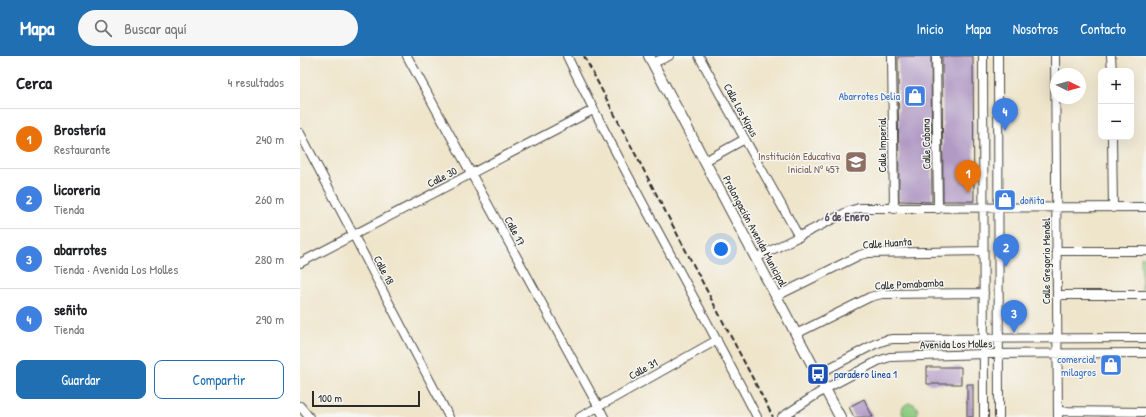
<!DOCTYPE html>
<html lang="es">
<meta charset="utf-8">
<style>
:root{--surface:#fff;--page:#f6f6f6;--text:#202124;--muted:#757577;--line:#e0e0e0;--accent:#1f6fb2}
body{margin:0;font-family:"Patrick Hand",sans-serif;background:var(--page);color:var(--text)}
.controls{position:absolute;right:12px;top:12px;display:grid;overflow:hidden;border-radius:8px;box-shadow:0 4px 16px #0002}
.controls button{width:36px;height:36px;display:grid;place-items:center;padding:0;border:0;border-bottom:1px solid var(--line);background:var(--surface);color:var(--text);font:20px sans-serif}
.compass{position:absolute;left:750px;top:12px;width:36px;height:36px;border-radius:50%;background:var(--surface);box-shadow:0 4px 16px #0002;rotate:95deg}
.scale{position:absolute;left:12px;bottom:10px;width:108px;box-sizing:border-box;padding-left:4px;border:2px solid #2b2b2b;border-top:0;font-size:11px;line-height:14px;white-space:nowrap;color:#2b2b2b;-webkit-text-stroke:3px #f6f6f2;paint-order:stroke}
.you{position:absolute;left:421px;top:193px;width:14px;height:14px;margin:-10px;border:3px solid #fff;border-radius:50%;background:#1a73e8;box-shadow:0 0 0 6px #1a73e833}
.badge{display:grid;place-items:center;width:26px;height:26px;border-radius:50%;background:var(--accent);color:#fff;font-size:13px;font-weight:700}
.pin{position:absolute;translate:-50% -33px;filter:drop-shadow(0 1px 2px #0008)}
.pin::after{content:'';position:absolute;top:21px;width:14px;height:12px;background:inherit;clip-path:polygon(0 0,100% 0,50% 100%)}
.list{margin:0;padding:0;list-style:none}
h2{display:flex;justify-content:space-between;align-items:center;height:52px;margin:0;padding:0 16px;font-size:17px}
h2 small{font-size:13px;font-weight:400;color:var(--muted)}
.list li{display:grid;grid-template-columns:26px 1fr auto;gap:12px;align-items:center;box-sizing:border-box;height:60px;padding:0 16px;border-top:1px solid var(--line)}
.list b{display:block;font-size:15px;white-space:nowrap}
.list p{margin:0;font-size:13px;white-space:nowrap;color:var(--muted)}
.list em{font-size:13px;font-style:normal;color:var(--muted)}
.actions{display:flex;gap:8px;padding:12px 16px}
.actions a{flex:1;padding:9px 0;border:1px solid var(--accent);border-radius:8px;text-align:center;font-size:14px;color:var(--accent)}
.actions .main{background:var(--accent);color:#fff}
.icon{flex:none;width:22px;height:22px;fill:none;stroke:currentColor;stroke-width:2;stroke-linecap:round;stroke-linejoin:round}
.map{position:relative;flex:none;width:846px;height:361px;overflow:hidden}
header{display:flex;align-items:center;gap:24px;box-sizing:border-box;height:56px;padding:0 20px;background:var(--accent);color:#fff}
header strong{font-size:19px}
nav{display:flex;gap:22px;margin-inline-start:auto;font-size:14px}
.search{width:280px;height:36px;background:var(--page);display:flex;align-items:center;gap:10px;box-sizing:border-box;padding:0 14px;border-radius:22px;color:var(--muted);font-size:15px}
main{display:flex}
aside{flex:1;background:var(--surface)}
.map>svg:first-child{display:block}
.green{fill:#8cca80;stroke:#5c7a56}
.building{fill:#b19ac4}
.lines{fill:none;stroke-linecap:round;stroke-linejoin:round}
.minor-casing{stroke:#484743;stroke-width:10}
.major-casing{stroke:#484743;stroke-width:12}
.minor{stroke:#fff;stroke-width:8}
.major{stroke:#fff;stroke-width:10}
.rail{stroke:#2b2b2b;stroke-width:2;stroke-dasharray:6 3;stroke-linecap:butt}
.labels{text-anchor:middle;stroke-width:3;stroke-linejoin:round;paint-order:stroke}
.shop-label{font-size:11px;fill:#366cbe;stroke:#f6f6f2;text-anchor:end}
.street-label{font-size:11px;fill:#2b2b2b;stroke:#f6f6f2}
.education-label{font-size:11px;fill:#785e54;stroke:#f6f6f2;text-anchor:end}
.transit-label{font-size:11px;fill:#164399;stroke:#f6f6f2;text-anchor:start}
.neighbourhood-label{font-size:12px;font-weight:bold;fill:#5a5261;stroke:#f6f6f2}
</style>
<header>
<strong>Mapa</strong>
<div class="search"><svg class="icon" aria-label="search" viewBox="0 0 24 24"><circle cx="10" cy="10" r="6"/><path d="M15 15l6 6"/></svg>Buscar aquí</div>
<nav><a>Inicio</a><a>Mapa</a><a>Nosotros</a><a>Contacto</a></nav>
</header>
<main>
<aside>
<h2>Cerca<small>4 resultados</small></h2>
<ul class="list">
<li><span class="badge" style="background:#e8710a">1</span><div><b>Brostería</b><p>Restaurante</p></div><em>240 m</em></li>
<li><span class="badge" style="background:#3f7fe0">2</span><div><b>licoreria</b><p>Tienda</p></div><em>260 m</em></li>
<li><span class="badge" style="background:#3f7fe0">3</span><div><b>abarrotes</b><p>Tienda · Avenida Los Molles</p></div><em>280 m</em></li>
<li><span class="badge" style="background:#3f7fe0">4</span><div><b>señito</b><p>Tienda</p></div><em>290 m</em></li>
</ul>
<div class="actions"><a class="main">Guardar</a><a>Compartir</a></div>
</aside>
<div class="map">
<svg width="846" height="361" viewBox="0 0 846 361">
<rect width="100%" height="100%" fill="#f6f6f2"/>
<filter id="ink" filterUnits="userSpaceOnUse"><feTurbulence type="fractalNoise" baseFrequency=".025" numOctaves="2"/><feDisplacementMap in="SourceGraphic" scale="8" xChannelSelector="R" yChannelSelector="G"/><feConvolveMatrix kernelMatrix="1 2 1 2 8 2 1 2 1" color-interpolation-filters="sRGB"/></filter>
<filter id="wash" filterUnits="userSpaceOnUse"><feTurbulence type="fractalNoise" baseFrequency=".012" numOctaves="4" result="noise"/><feDisplacementMap in="SourceGraphic" scale="16" xChannelSelector="R" yChannelSelector="G"/><feGaussianBlur stdDeviation="0.9" result="paint"/><feColorMatrix in="noise" values="0 0 0 0 0 0 0 0 0 0 0 0 0 0 0 0 0 1.4 0 .05"/><feComposite in="paint" operator="in"/></filter>
<g filter="url(#wash)">
<rect width="100%" height="100%" fill="#efe5cb"/>
<path class="green" d="M841,201H846V233H842Z
M609,347C617,347 620,354 616,361H604C600,355 602,349 609,347Z"/>
<g id="blocks">
<path class="building" d="M598,0H631L632,146L599,145Z
M642,0H673L674,145H643Z
M627,311H661V328H627Z
M667,328H673V361H667Z
M564,343L573,361H554L549,351Z"/>
</g>
</g>
<g filter="url(#ink)">
<use href="#blocks" fill-opacity="0" stroke="#484743" stroke-width="1"/>
<g class="lines">
<g class="minor-casing">
<path id="minor" d="M107,0L304,361
M267,0C326,122 395,240 457,361
M399,0L499,181
M592,0L594,153
M636,0L638,153
M683,0L684,361
M698,0L699,361
M755,0L758,361
M811,0L812,15
M353,7L369,0
M0,77L149,361
M812,81L813,152
M405,105L445,83
M756,195H846
M456,202L549,155L559,152L846,151
M0,207L293,54
M757,239H846
M477,240L560,199L568,197L683,195
M496,278L570,241L582,238L684,237
M518,318L575,288L586,284L593,283L846,282
M0,350L9,361
M758,355L846,356
M280,361L417,284
M482,361L525,333L578,305L590,301L684,298L846,297"/>
</g>
<g class="major-casing">
<path id="major" d="M349,0L540,361"/>
</g>
<use href="#minor" class="minor"/>
<use href="#major" class="major"/>
<path class="rail" d="M284,0L473,361"/>
</g>
</g>
<defs>
<g id="shop-square" transform="scale(1.15)"><rect x="-9" y="-9" width="18" height="18" rx="4" fill="#3f7fe0" stroke="#f6f6f2"/><path d="M-5-2.5h2.3a2.7 3.5 0 0 1 5.4 0H5L5.5 6h-11ZM-1.5-2.5h3a1.5 2.3 0 0 0-3 0Z" fill="#fff"/></g>
<g id="school-square" transform="scale(1.15)"><rect x="-9" y="-9" width="18" height="18" rx="4" fill="#8d6e63" stroke="#f6f6f2"/><path d="M0-5L7-2L0 1L-7-2ZM-4 1L0 2.5L4 1V4Q0 6-4 4Z" fill="#fff"/></g>
<g id="bus-square" transform="scale(1.15)"><rect x="-9" y="-9" width="18" height="18" rx="4" fill="#1a4fb4" stroke="#f6f6f2"/><path d="M-5-6H5V4H4V6H2V4H-2V6H-4V4H-5ZM-3.5-4V0h7V-4ZM-3.5 1.2v1.5H-2V1.2ZM2 1.2v1.5H3.5V1.2Z" fill="#fff"/></g>
</defs>
<g fill-rule="evenodd">
<use href="#shop-square" x="615" y="40"/>
<use href="#school-square" x="556" y="106"/>
<use href="#shop-square" x="705" y="144"/>
<use href="#shop-square" x="811" y="309"/>
<use href="#bus-square" x="518" y="318"/>
</g>
<g class="labels">
<g class="shop-label">
<text x="600" y="44">Abarrotes Delia</text>
<text x="720" y="148" text-anchor="start">doñita</text>
<text x="796" y="307">comercial<tspan x="796" dy="13">milagros</tspan></text>
</g>
<g class="street-label">
<text transform="translate(441 54) rotate(61)" y="4">Calle Los Kipus</text>
<text transform="translate(626 88) rotate(-91)" y="4">Calle Cabana</text>
<text transform="translate(582 89) rotate(-90)" y="4">Calle Imperial</text>
<text transform="translate(142 121) rotate(-27)" y="4">Calle 30</text>
<text transform="translate(215 175) rotate(62)" y="4">Calle 17</text>
<text transform="translate(455 175) rotate(62)" y="4">Prolongación Avenida Municipal</text>
<text transform="translate(587 187) rotate(-4)" y="4">Calle Huanta</text>
<text transform="translate(746 205) rotate(-90)" y="4">Calle Gregorio Mendel</text>
<text transform="translate(84 214) rotate(62)" y="4">Calle 18</text>
<text transform="translate(609 228) rotate(-3)" y="4">Calle Pomabamba</text>
<text transform="translate(656 288) rotate(-1)" y="4">Avenida Los Molles</text>
<text transform="translate(343 313) rotate(-29)" y="4">Calle 31</text>
</g>
<g class="education-label">
<text x="540" y="104">Institución Educativa<tspan x="540" dy="13">Inicial Nº 457</tspan></text>
</g>
<g class="transit-label">
<text x="534" y="322">paradero linea 1</text>
</g>
<g class="neighbourhood-label">
<text x="547" y="165">6 de Enero</text>
</g>
</g>
</svg>
<div class="controls">
<button>+</button>
<button>−</button>
</div>
<svg class="compass" viewBox="-18 -18 36 36"><path d="M0-13l5 13h-10z" fill="#e53935"/><path d="M0 13l5-13h-10z" fill="#757577"/></svg>
<div class="scale">100 m</div>
<div class="you"></div>
<div class="pin badge" style="left:668px;top:137px;background:#e8710a">1</div>
<div class="pin badge" style="left:706px;top:211px;background:#3f7fe0">2</div>
<div class="pin badge" style="left:714px;top:277px;background:#3f7fe0">3</div>
<div class="pin badge" style="left:705px;top:75px;background:#3f7fe0">4</div>
</div>
</main>
